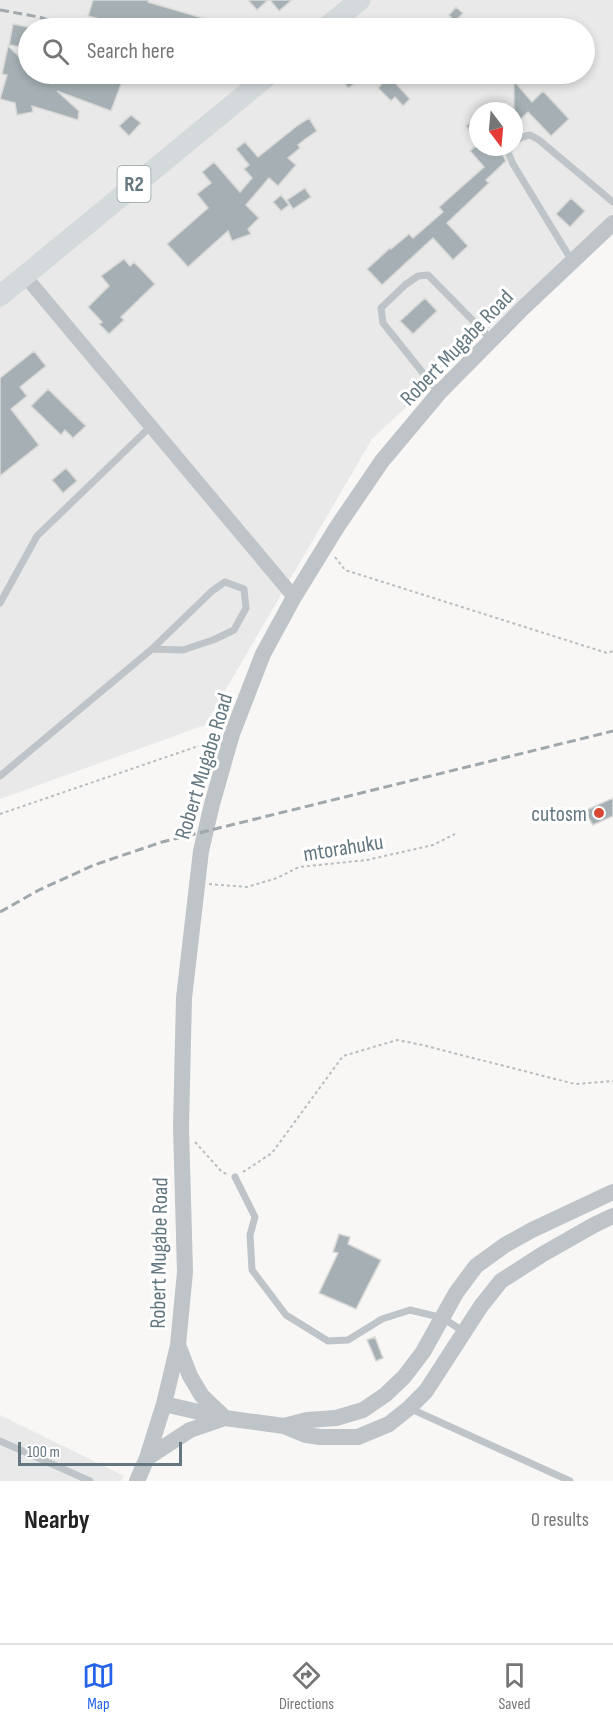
<!DOCTYPE html>
<style>
:root{--surface:#fff;--page:#f6f6f6;--text:#222;--muted:#767676;--line:#e0e0e0;--accent:#2563eb}
body{margin:0;font-family:"Sofia Sans Condensed",sans-serif;background:var(--page);color:var(--text)}
.compass{position:absolute;left:469px;top:102px;width:54px;height:54px;border-radius:50%;background:var(--surface);box-shadow:0 3px 9px #0003;rotate:164deg}
.scale{position:absolute;left:18px;bottom:15px;width:164px;box-sizing:border-box;padding-left:6px;border:3px solid #64767f;border-top:0;font-size:16px;line-height:21px;white-space:nowrap;color:#64767f;-webkit-text-stroke:4px #fff;paint-order:stroke}
.list{margin:0;padding:0;list-style:none}
h2{display:flex;justify-content:space-between;align-items:center;height:78px;margin:0;padding:0 24px;font-size:26px}
h2 small{font-size:20px;font-weight:400;color:var(--muted)}
.icon{flex:none;width:33px;height:33px;fill:none;stroke:currentColor;stroke-width:2;stroke-linecap:round;stroke-linejoin:round}
.map{position:relative;flex:none;width:613px;height:1481px;overflow:hidden}
.search{position:absolute;background:var(--surface);box-shadow:0 3px 9px #0003;left:18px;right:18px;top:18px;height:66px;display:flex;align-items:center;gap:15px;box-sizing:border-box;padding:0 21px;border-radius:33px;color:var(--muted);font-size:22px}
.sheet{height:162px;background:var(--surface)}
nav{display:flex;justify-content:space-around;align-items:center;box-sizing:border-box;height:84px;border-top:2px solid var(--line);background:var(--surface);font-size:16px;color:var(--muted)}
nav a{display:grid;justify-items:center;gap:3px}
nav .on{color:var(--accent)}
.map>svg:first-child{display:block}
.built{fill:#e8e9e8;fill-rule:evenodd}
.building{fill:#a6b0b4;stroke:#d9d9d7;stroke-width:1.5}
.lines{fill:none;stroke-linecap:round;stroke-linejoin:round}
.path{stroke:#b9bdbf;stroke-width:2;stroke-dasharray:3 3;stroke-linecap:butt}
.service{stroke:#bec4c7;stroke-width:7}
.minor{stroke:#bec4c7;stroke-width:14}
.tertiary{stroke:#bec4c7;stroke-width:16}
.trunk{stroke:#d4d9db;stroke-width:21}
.rail{stroke:#a0a8ac;stroke-width:3;stroke-dasharray:9 4.5;stroke-linecap:butt}
.poi-dot{fill:#da4732;stroke:#fff;stroke-width:2}
.labels{text-anchor:middle;stroke-width:6;stroke-linejoin:round;paint-order:stroke}
.shield{fill:#fff;stroke:#929fa5;stroke-width:1.5}
.shield-label{font-size:21px;font-weight:bold;fill:#64767f}
.street-label{font-size:22px;fill:#64767f;stroke:#fff}
.poi-label{font-size:22px;fill:#64767f;stroke:#fff;text-anchor:end}
</style>
<div class="map">
<svg width="613" height="1481" viewBox="0 0 613 1481">
<rect width="100%" height="100%" fill="#f8f7f5"/>
<path class="built" d="M0,0H613V213L372,439L205,725L0,799ZM28,28H584V74H28ZM478,111H514V147H478Z
M0,1415L124,1476L121,1481H0Z"/>
<path class="building" d="M93,0H149L148,2L213,21L210,28H132L88,16Z
M248,0H268L257,10Z
M270,0H292L279,11Z
M456,7L463,13L455,22L449,15Z
M13,24L28,27V48L9,45Z
M8,46L28,65V74H125L111,111L57,91L79,111L78,120L32,106L33,112L17,115L15,103L0,99L7,75L2,74Z
M338,74H356L360,80L348,88Z
M389,76L410,99L403,106L395,97L391,101L378,88Z
M514,81L532,102L543,91L569,119L551,136L528,112L514,126Z
M131,115L141,123L129,136L119,126Z
M478,115V139L466,126Z
M309,118L317,131L304,140L298,145L300,148L288,158L296,165L278,186L269,178L246,205L259,218L248,229L251,234L232,241L228,231L188,267L167,244L208,208L197,194L211,183L202,172L214,162L240,192L252,178L244,169L249,165L236,149L245,142L258,157L298,125Z
M474,147H496L503,155L506,161L486,180L489,183L447,223L468,246L453,260L433,238L382,285L367,269L390,248L391,249L409,234L413,238L443,212L439,207L484,167L470,151Z
M305,188L311,197L293,209L287,200Z
M281,195L289,205L281,211L273,202Z
M571,198L585,211L570,227L556,214Z
M124,259L130,266L134,262L155,284L121,317L124,320L109,334L99,324L102,322L88,307L109,286L101,276Z
M425,298L437,311L413,334L400,321Z
M34,351L46,366L20,387L27,396L11,409L39,445L0,476V378Z
M48,389L86,426L73,438L65,430L61,435L31,406Z
M66,468L77,481L63,493L52,480Z
M613,798V816L593,825L584,811Z
M339,1234L350,1237L348,1244L381,1260L356,1309L319,1293L338,1253L333,1252Z
M375,1337L383,1358L376,1361L367,1340Z"/>
<g class="lines">
<path class="path" d="M335,557L345,570L607,653L613,651
M0,814L216,740
M209,884L247,887L277,878L299,867L367,860L433,845L455,834
M195,1142L222,1172L227,1174
M243,1172L272,1153L343,1056L397,1040L418,1044L575,1084L613,1081"/>
<path class="service" d="M514,142L522,137L530,135L539,140L613,202
M511,147L508,152L513,164L572,261
M439,393L383,323L381,308L405,285L418,276L428,275L492,340
M0,603L37,536L151,426
M0,776L152,649L212,591L225,582L244,589L246,608L234,630L213,640L183,650L152,649
M235,1177L255,1217L250,1235L252,1270L286,1315L328,1341L348,1340L382,1319L410,1310L443,1318L464,1332
M409,1408L570,1481
M0,1441L90,1481"/>
<path class="minor" d="M25,276L294,597"/>
<path class="tertiary" d="M178,1345L190,1376L202,1396L223,1416
M164,1404L225,1418L284,1426L306,1435L320,1437H358L389,1424L409,1408L426,1391L481,1306L501,1281L543,1254L594,1225L613,1216
M284,1426L307,1420L336,1418L363,1410L385,1395L404,1377L423,1352L456,1293L476,1266L505,1245L532,1230L613,1192
M147,1458L190,1430L225,1418
M137,1481L147,1458L164,1404L178,1345L185,1272L181,1127L184,998L201,851L212,804L232,734L263,654L294,597L337,527L382,461L439,393L522,309L613,223"/>
<path class="trunk" d="M325,28L360,0
M0,296L270,74"/>
<path class="rail" d="M0,10L39,17L75,28
M0,912L39,890L94,865L162,842L613,731"/>
</g>
<circle class="poi-dot" cx="599" cy="813" r="6"/>
<g class="labels">
<rect class="shield" x="117.5" y="166" width="33" height="36" rx="4.5"/>
<g class="shield-label">
<text x="134" y="191">R2</text>
</g>
<g class="street-label">
<text transform="translate(456 347) rotate(-46)" y="8">Robert Mugabe Road</text>
<text transform="translate(203 766) rotate(-73)" y="8">Robert Mugabe Road</text>
<text transform="translate(343 847) rotate(-9)" y="8">mtorahuku</text>
<text transform="translate(158 1253) rotate(-89)" y="8">Robert Mugabe Road</text>
</g>
<g class="poi-label">
<text x="587" y="821">cutosm</text>
</g>
</g>
</svg>
<svg class="compass" viewBox="-18 -18 36 36"><path d="M0-13l5 13h-10z" fill="#e53935"/><path d="M0 13l5-13h-10z" fill="#767676"/></svg>
<div class="scale">100 m</div>
<div class="search"><svg class="icon" aria-label="search" viewBox="0 0 24 24"><circle cx="10" cy="10" r="6"/><path d="M15 15l6 6"/></svg>Search here</div>
</div>
<section class="sheet">
<h2>Nearby<small>0 results</small></h2>
<ul class="list">
</ul>
</section>
<nav>
<a class="on"><svg class="icon" aria-label="map" viewBox="0 0 24 24"><path d="M3 6l6-2 6 2 6-2v14l-6 2-6-2-6 2zM9 4v14M15 6v14"/></svg>Map</a>
<a><svg class="icon" aria-label="directions" viewBox="0 0 24 24"><path d="M12 3l9 9-9 9-9-9zM9 14v-3h6M13 9l2 2-2 2"/></svg>Directions</a>
<a><svg class="icon" aria-label="saved" viewBox="0 0 24 24"><path d="M7 4h10v16l-5-4-5 4z"/></svg>Saved</a>
</nav>
